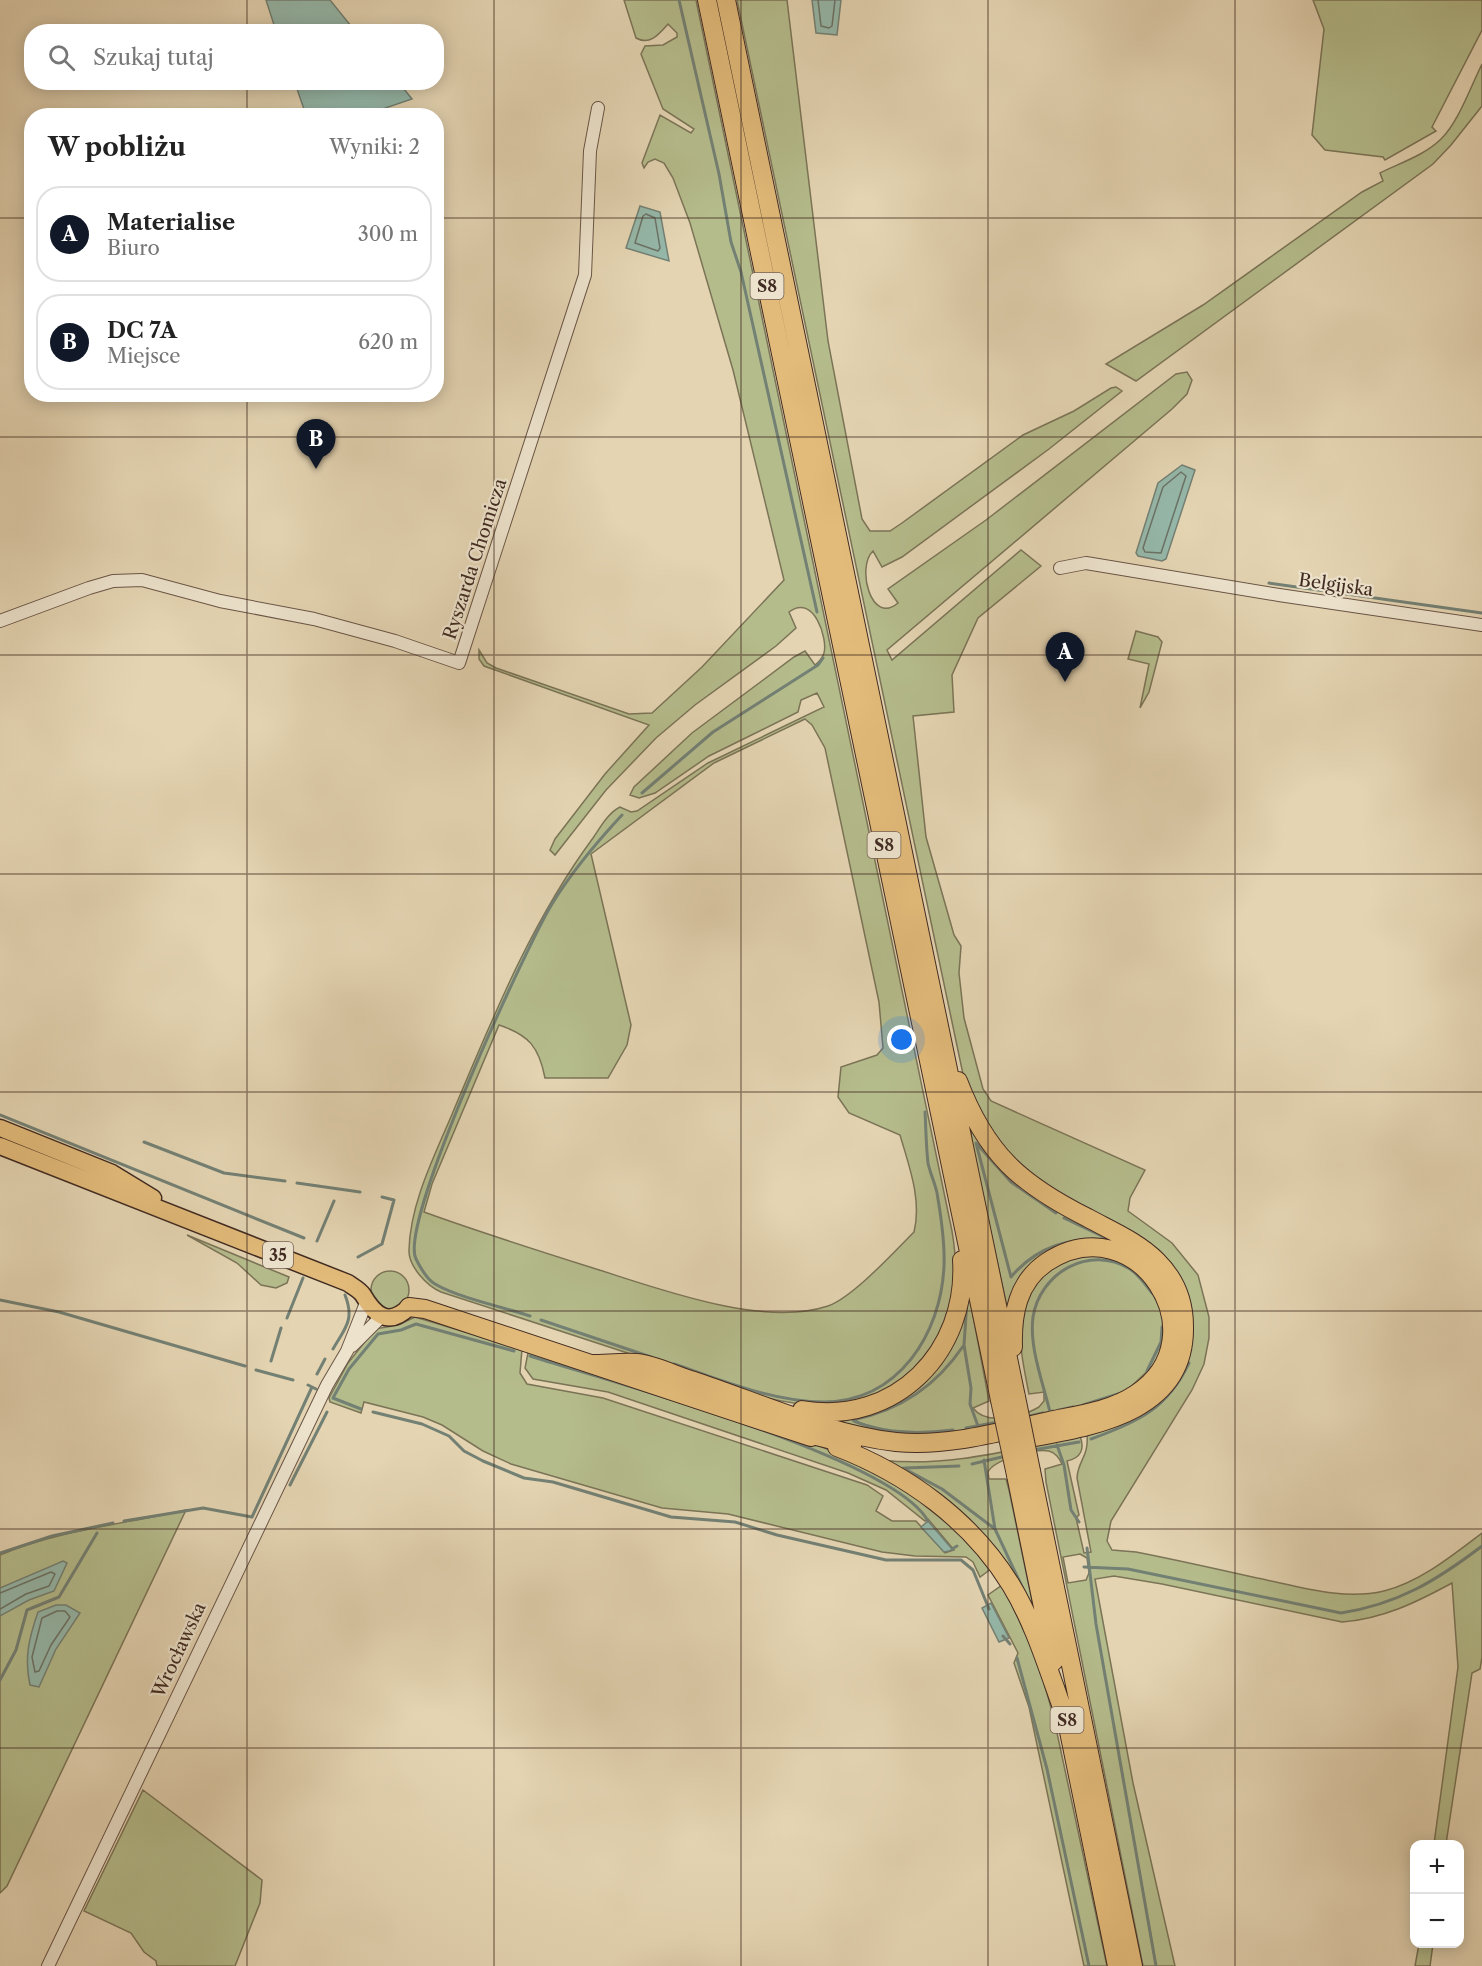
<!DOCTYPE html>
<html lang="pl">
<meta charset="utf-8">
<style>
:root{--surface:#fff;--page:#f6f6f6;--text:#222;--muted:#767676;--line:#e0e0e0;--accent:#111827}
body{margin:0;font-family:"Libre Caslon Text",serif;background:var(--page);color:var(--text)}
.controls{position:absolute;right:18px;bottom:18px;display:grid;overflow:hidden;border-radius:12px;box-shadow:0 3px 15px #0003}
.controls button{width:54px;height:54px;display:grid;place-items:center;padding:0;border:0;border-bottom:2px solid var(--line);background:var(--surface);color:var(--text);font:30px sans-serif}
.you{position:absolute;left:902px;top:1040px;width:21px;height:21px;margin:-15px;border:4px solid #fff;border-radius:50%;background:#1a73e8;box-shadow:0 0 0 9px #1a73e833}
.badge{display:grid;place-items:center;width:39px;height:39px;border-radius:50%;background:var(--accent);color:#fff;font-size:20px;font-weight:700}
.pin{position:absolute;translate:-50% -50px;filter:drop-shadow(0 2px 3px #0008)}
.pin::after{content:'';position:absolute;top:32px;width:21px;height:18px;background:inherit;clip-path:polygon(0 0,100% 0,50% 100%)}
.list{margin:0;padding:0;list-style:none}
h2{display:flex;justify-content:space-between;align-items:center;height:78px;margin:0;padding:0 24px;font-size:26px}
h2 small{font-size:20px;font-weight:400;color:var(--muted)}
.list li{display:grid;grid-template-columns:39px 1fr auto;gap:18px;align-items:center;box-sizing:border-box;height:96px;margin:0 12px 12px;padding:0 12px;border:2px solid var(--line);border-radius:24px}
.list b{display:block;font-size:22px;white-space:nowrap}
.list p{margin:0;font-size:20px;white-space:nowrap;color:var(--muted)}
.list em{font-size:20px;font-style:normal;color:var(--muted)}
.icon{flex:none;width:33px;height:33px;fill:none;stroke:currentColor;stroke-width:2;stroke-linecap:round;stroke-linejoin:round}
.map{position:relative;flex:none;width:1482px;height:1966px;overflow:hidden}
.search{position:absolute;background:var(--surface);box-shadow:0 3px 15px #0003;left:24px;top:24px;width:420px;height:66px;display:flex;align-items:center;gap:15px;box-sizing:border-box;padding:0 21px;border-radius:24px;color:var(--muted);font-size:22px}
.panel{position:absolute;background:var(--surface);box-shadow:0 3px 15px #0003;left:24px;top:108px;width:420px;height:294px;border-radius:24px}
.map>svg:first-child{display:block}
.green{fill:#b5bc8c;stroke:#7b7457;stroke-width:1.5;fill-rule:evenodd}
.water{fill:#95b8aa;stroke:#738074;stroke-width:1.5}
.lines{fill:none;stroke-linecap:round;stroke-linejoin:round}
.shore{stroke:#6b7266;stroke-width:1.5}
.stream{stroke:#738074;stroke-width:3}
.minor-casing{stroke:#6a5546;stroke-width:14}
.major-casing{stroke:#412b22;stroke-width:19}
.highway-casing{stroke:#412b22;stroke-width:20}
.minor{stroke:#ede3cd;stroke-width:12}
.major{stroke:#e2ba79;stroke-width:16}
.highway{stroke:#e2ba79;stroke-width:18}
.highway-bridge-casing{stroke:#412b22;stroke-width:20;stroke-linecap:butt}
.highway-bridge{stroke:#e2ba79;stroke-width:18}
.grid{fill:none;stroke:#412b22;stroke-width:1.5;stroke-opacity:0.55}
.labels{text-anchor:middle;stroke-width:4.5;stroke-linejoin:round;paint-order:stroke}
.shield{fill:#ede3cd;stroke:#756255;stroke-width:1.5}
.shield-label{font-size:16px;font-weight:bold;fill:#412b22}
.street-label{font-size:18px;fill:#412b22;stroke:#ede3cd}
</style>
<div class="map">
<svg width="1482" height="1966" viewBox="0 0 1482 1966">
<rect width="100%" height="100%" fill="#e4d4b2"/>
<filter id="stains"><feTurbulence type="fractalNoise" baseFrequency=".00333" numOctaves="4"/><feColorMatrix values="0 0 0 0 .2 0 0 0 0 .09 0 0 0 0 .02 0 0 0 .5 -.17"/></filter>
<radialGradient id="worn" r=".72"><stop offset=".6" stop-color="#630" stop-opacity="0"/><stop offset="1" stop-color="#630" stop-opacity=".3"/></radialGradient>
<path class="green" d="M624,0H696L952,1231C956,1255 958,1280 952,1304C942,1350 899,1392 854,1403C825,1410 787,1403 759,1396L441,1292C427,1286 408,1266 409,1250C410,1203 435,1155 453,1112C493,1017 531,922 593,838C600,828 608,813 620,807L631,812L637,811L708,763L824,707L817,693L801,700L798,712L709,756L655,793L639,798L630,795L634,787L692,733L794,657L805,651L815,665C819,662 822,659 824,653C828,639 814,593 789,612L796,628L776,646L695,705L656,738L606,790L555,855L550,850L555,839L605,774L649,725L484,666L479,659V650L487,663L496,668L629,714L652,713L702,667L784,580L733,370L690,223L673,178L664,163L655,159L648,162L644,168L642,163L660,115L691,133L694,129L663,109L641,54L645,46L663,45L677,37V33L668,24C659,34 650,46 636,38ZM805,719L812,725L825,748L879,1002L883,1048L877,1055L841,1067L838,1097L849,1113L900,1135C909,1166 922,1200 914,1232C894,1252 853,1297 828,1306C762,1328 657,1288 593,1268C536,1250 479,1232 424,1212L432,1184L499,1025C529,1035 539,1047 545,1078H608L627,1045L631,1025L591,854L714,763Z
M737,0H787L828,341L862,519L870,531H890L902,523L1023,435L1074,411L1111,388L1116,387L1122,391L1049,449L902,557L882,567L873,551C856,567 871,626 898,603L888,589L986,520L1176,374L1187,372L1192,380L1187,394L1172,409L887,650L892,660L1021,550L1041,566L978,618L952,675L954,712L913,716L926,837L954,935L961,946L959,973L964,1018L983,1089L991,1101L1145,1170L1130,1198L1128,1211L1172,1243L1198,1275L1209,1317V1338L1204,1364L1192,1390L1111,1521L1107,1541L1112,1550L1136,1552C1177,1560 1217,1569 1257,1578C1298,1586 1342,1601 1384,1591C1420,1582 1453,1555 1482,1533V1657L1480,1669L1472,1673L1446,1844H1434L1458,1667L1452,1583C1417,1602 1383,1619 1342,1622L1162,1584L1114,1576L1095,1579L1133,1783L1175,1966H1143L1046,1482L1045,1469L1062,1464C1059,1458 1056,1453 1049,1451C1036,1448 993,1460 988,1472L989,1479H1006L1009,1490L1037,1625L1017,1585L881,1460C948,1468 1014,1449 1080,1436C1085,1449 1081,1458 1067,1461L1079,1515L1076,1518L1084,1553L1091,1552L1077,1478C1078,1460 1089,1457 1087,1435C1116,1426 1151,1418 1169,1392C1178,1379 1186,1323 1190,1305L1001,1148L964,1079ZM1080,1554L1087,1558L1089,1573L1086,1580L1068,1583L1063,1557Z
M1313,0H1482V30L1432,127L1436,131L1385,160L1383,157L1325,150L1312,135L1324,29Z
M1482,64V106L1451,145L1433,164L1136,381L1106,364L1203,305L1362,192L1383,181L1380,173C1400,163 1425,155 1441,139C1458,123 1471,86 1482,64Z
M1136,631L1158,637L1162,642L1149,692L1140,708L1149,664L1128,659Z
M971,1127C990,1156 1012,1182 1042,1202C1099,1239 1210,1264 1174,1360C1160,1394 1128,1412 1094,1420C1012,1440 933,1461 849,1441L426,1302L841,1436C910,1455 961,1445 1029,1431C1063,1424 1104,1421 1134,1403C1231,1347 1149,1200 1051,1252C1036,1261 1022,1275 1014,1291C1011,1296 1010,1303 1007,1307L972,1145Z
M187,1235L289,1277L287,1283L276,1288L261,1285L237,1263Z
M1103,1255L1144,1276L1166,1321L1158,1361L1120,1397L955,1435H886L824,1418L912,1389L968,1289L989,1401L973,1408C986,1426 1022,1417 1039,1407L1044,1401V1392L1029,1394C1019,1344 1005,1286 1067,1259C1077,1255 1092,1256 1103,1255Z
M371 1290a19 19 0 1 1 38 0a19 19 0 1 1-38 0Z
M415,1317L522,1349L520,1373L527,1384L603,1398L867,1485L883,1496L876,1511L892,1521H916L945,1553L954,1550L928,1519L925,1521L886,1490L848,1473L608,1392L533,1379L525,1368L528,1353L534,1352L822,1447L864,1464L916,1494L964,1535L1001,1580L1021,1616L1034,1645L1054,1719L1107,1966H1084L1029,1707L1014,1663L1018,1653L988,1595L1002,1585L991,1569L980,1577L973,1562L966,1557L915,1556L882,1552L728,1514L662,1508L638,1501L511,1464L483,1451L442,1425L423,1417L364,1402L361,1413L330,1402L329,1398L348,1363L375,1329L398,1325Z
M186,1510L7,1886L0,1893V1555C58,1530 125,1524 186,1510Z
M143,1790L262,1880L260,1903L235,1966H157L156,1961L144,1952L131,1933L84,1911Z
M1419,1944H1433L1430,1966H1415Z"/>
<path class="water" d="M266,0H330L355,31H276Z
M812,0H841L837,35L816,33Z
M295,83H399L412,99L365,115H306Z
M640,206L660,212L669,261L626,248Z
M1182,465L1195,470L1166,559L1162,561L1138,556L1136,553L1158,483Z
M928,1521L952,1549L953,1550L944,1552L921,1527Z
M63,1561L67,1563L54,1591L29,1600L0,1616V1588Z
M991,1603L1009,1638L999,1642L982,1608Z
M56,1605H66L80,1613L56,1649L39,1687L30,1685C24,1658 29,1638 38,1612Z"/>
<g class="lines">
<path class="shore" d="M818,0L821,26L829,28L832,26L835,0
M646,214L655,218L660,248L658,251L635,243L643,216Z
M1181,472L1186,476L1161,553L1145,552L1143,548L1163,487Z
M0,1593L51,1572L55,1574L49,1586L26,1594L0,1609
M57,1611H65L70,1617L51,1645L39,1671L35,1672L32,1657L42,1618Z"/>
<path class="stream" d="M679,0L719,174L731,242L741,272L817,612
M1269,583L1482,613
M642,793L713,732L818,665L823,658
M0,1115L304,1238
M144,1142L224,1173L285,1181
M297,1183L360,1192
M1056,1213L1011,1182L976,1143L1011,1277C1037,1246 1069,1238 1108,1239L1064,1218
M317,1241L334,1201
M358,1257L382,1244L394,1200L382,1197
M0,1300L59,1312L245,1366
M967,1301L964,1345L971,1388L970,1404L978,1426
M530,1316C503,1307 459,1298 435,1284C428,1280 420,1267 416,1259C398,1224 526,947 552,904C572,871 596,843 622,815
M287,1318L303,1278
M541,1320L651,1357
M333,1349C345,1328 355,1320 345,1295
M530,1356C608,1381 893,1457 928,1521
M271,1361L281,1328
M674,1364C721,1380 773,1402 824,1402C899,1401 941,1334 944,1266C945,1243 941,1216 937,1193C935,1183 930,1173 928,1163C926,1146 926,1129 925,1112
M256,1370L293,1380
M1147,1371L1161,1342L1162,1327
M317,1374L325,1359
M308,1385L316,1389
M1083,1405L1118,1394
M361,1409L333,1398L349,1369L378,1334L401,1330L416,1324L514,1351
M1059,1410L1073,1407
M1053,1411L1050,1412C1043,1383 1029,1347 1033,1317C1040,1273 1089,1244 1130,1269C1139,1275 1146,1285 1152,1293
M373,1412L422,1424L449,1436L464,1451L483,1461L524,1478L553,1482L671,1517L735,1522L777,1535L886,1560H961L973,1570L989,1609
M1025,1417L1043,1413
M853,1420C901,1410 936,1386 964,1345
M854,1421C884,1434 921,1434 953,1430
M966,1428L998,1422
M1091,1439C1138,1422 1167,1409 1189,1363
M1057,1445L1064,1465L1071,1510L1079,1522
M1033,1450L1079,1442
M972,1464L1006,1456
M903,1468L942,1489L995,1529L984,1460
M905,1468L959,1466
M290,1485L327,1412
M124,1521L203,1508L252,1517L312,1387
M995,1529L1024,1591
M1087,1548L1096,1624L1156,1966
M952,1549L957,1546
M0,1553L52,1536L113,1523
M1084,1567L1128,1569L1341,1613C1398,1604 1436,1581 1482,1546
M1003,1636L1010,1644
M1017,1658L1047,1769L1089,1966
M0,1680L16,1650L27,1610L59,1597L97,1533"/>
<g class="minor-casing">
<path id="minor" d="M1060,568L1086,563L1279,595L1482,625
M0,621L89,588L113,581L142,580L220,601L314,619L395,641L459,663L585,275L590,151L598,108
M352,1346L382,1316
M48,1966L327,1385L347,1351L366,1303"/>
</g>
<g class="major-casing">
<path id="major" d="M0,1128L112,1173L153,1198
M0,1146L348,1283C352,1286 360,1290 363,1295C374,1314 388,1328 409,1307"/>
</g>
<g class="highway-casing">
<path id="highway" d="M707,0L1000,1400
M726,0L1016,1397
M958,1081C986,1154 1020,1184 1088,1218C1112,1231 1138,1242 1157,1261C1175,1279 1184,1302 1184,1326C1186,1417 1085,1427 1019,1440
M409,1307L425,1309L811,1437
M591,1364C606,1364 622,1362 637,1363C656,1365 676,1376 694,1381C757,1402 830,1435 896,1442C948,1447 999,1432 1049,1421C1078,1415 1111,1411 1136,1394C1223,1337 1137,1203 1047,1262C1017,1282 1012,1315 1013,1347
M802,1410C896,1426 968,1351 962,1260
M801,1432L852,1445
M837,1447C907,1474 971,1520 1011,1585C1036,1626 1050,1676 1067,1721
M1031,1471L1133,1966
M1016,1475L1054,1661
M1065,1712L1117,1966"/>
</g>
<use href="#minor" class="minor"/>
<use href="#major" class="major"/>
<use href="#highway" class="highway"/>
<g class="highway-bridge-casing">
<path id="highway-bridge" d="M1016,1397L1031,1471
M1000,1400L1016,1475"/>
</g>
<use href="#highway-bridge" class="highway-bridge"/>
</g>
<path class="grid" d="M247,0V32M494,0V1966M741,0V1966M988,0V1966M1235,0V1966M247,82V116M0,218H32M436,218H1482M247,394V1966M0,437H1482M0,655H1482M0,874H1482M0,1092H1482M0,1311H1482M0,1529H1482M0,1748H1482"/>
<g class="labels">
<g class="shield">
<rect x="750.5" y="273" width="33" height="26" rx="4.5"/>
<rect x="867.5" y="832" width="33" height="26" rx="4.5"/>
<rect x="263" y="1242" width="30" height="26" rx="4.5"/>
<rect x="1050.5" y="1707" width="33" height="26" rx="4.5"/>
</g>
<g class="shield-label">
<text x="767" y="292">S8</text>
<text x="884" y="851">S8</text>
<text x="278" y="1261">35</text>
<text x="1067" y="1726">S8</text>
</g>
<g class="street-label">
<text transform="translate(475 559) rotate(-72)" y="6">Ryszarda Chomicza</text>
<text transform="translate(1336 585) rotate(8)" y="6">Belgijska</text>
<text transform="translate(179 1650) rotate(-65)" y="6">Wrocławska</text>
</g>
</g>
<rect width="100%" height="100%" filter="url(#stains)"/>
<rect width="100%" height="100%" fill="url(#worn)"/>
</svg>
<div class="controls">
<button>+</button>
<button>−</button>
</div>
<div class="you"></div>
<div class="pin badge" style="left:1065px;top:682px">A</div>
<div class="pin badge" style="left:316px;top:469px">B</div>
<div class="search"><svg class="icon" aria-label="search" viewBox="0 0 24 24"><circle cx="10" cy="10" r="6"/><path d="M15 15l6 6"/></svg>Szukaj tutaj</div>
<section class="panel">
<h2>W pobliżu<small>Wyniki: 2</small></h2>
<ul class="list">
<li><span class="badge">A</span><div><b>Materialise</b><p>Biuro</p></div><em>300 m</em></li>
<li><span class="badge">B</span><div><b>DC 7A</b><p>Miejsce</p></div><em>620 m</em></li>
</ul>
</section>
</div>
